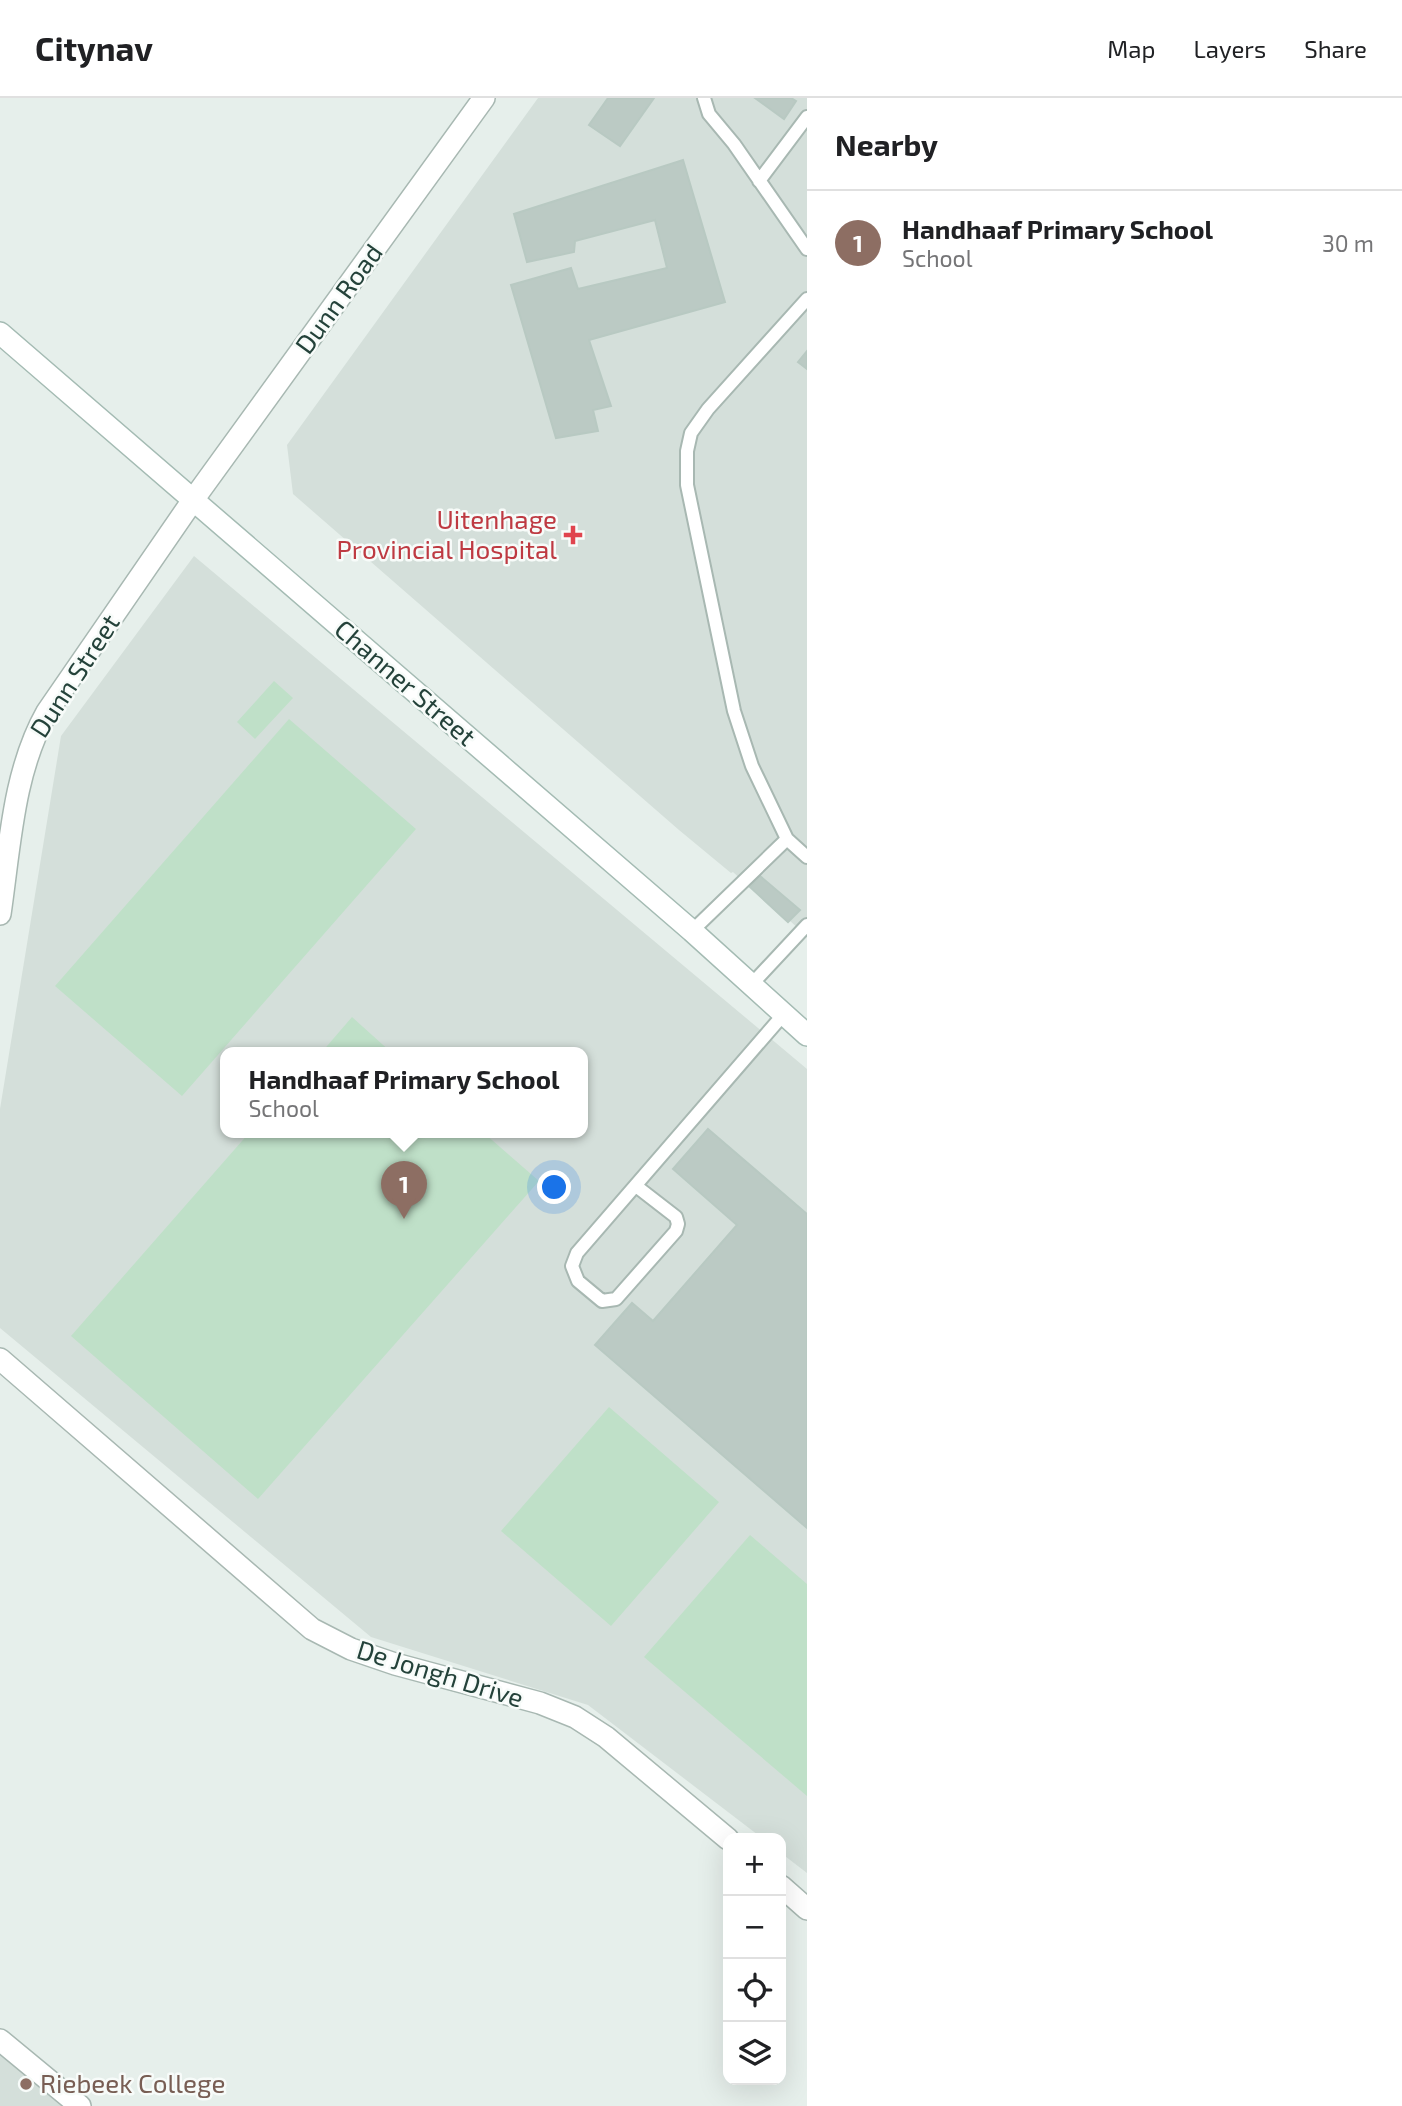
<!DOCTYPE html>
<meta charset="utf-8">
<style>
:root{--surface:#fff;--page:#f6f6f6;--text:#202124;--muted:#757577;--line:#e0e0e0;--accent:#7f4e3f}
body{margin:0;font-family:"Exo 2",sans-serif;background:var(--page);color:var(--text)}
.controls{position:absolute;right:21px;bottom:21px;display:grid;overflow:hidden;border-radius:14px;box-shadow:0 7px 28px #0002}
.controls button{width:63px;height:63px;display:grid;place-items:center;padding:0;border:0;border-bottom:2px solid var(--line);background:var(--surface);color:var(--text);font:35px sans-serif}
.you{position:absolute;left:555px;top:1090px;width:24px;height:24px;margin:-18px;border:5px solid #fff;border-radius:50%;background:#1a73e8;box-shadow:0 0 0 10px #1a73e833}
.badge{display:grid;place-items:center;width:46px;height:46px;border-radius:50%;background:var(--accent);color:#fff;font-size:23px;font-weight:700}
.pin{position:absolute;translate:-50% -58px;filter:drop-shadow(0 2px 4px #0008)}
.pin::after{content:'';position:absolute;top:37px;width:24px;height:21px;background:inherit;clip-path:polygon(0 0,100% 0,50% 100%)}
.popup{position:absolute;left:220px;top:949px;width:368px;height:91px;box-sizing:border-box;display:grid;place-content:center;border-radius:14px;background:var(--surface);filter:drop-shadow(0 2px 5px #0005);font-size:23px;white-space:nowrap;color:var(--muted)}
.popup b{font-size:26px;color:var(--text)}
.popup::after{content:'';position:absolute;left:50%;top:100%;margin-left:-14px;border:14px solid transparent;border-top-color:var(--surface)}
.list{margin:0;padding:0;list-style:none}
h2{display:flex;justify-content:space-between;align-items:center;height:91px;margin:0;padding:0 28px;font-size:30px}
h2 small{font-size:23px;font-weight:400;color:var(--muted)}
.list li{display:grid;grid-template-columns:46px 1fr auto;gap:21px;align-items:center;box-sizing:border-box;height:105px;padding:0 28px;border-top:2px solid var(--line)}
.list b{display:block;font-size:26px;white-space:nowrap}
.list p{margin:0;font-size:23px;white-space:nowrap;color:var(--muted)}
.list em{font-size:23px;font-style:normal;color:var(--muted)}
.icon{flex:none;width:38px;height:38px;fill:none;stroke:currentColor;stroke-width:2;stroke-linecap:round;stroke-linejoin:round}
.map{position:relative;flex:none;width:807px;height:2008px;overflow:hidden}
header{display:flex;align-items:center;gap:42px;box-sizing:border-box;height:98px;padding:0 35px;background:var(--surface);border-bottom:2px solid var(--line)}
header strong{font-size:33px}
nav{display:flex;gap:38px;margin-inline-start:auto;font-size:24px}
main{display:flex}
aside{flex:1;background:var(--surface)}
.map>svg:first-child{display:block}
.built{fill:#d4dfda;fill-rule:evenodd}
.green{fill:#bfe0c8}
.building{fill:#bbcac4;stroke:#b8c9c2;stroke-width:2}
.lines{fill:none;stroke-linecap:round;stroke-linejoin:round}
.lane-casing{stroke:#a8b8b2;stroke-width:16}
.street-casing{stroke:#a8b8b2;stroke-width:24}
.secondary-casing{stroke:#a4bbb3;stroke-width:24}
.lane{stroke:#fff;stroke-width:12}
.street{stroke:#fff;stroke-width:21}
.secondary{stroke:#fff;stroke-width:21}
.health-dot{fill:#e0444e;stroke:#f7fbf9;stroke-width:2.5}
.education-dot{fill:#8d6e63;stroke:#f7fbf9;stroke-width:2.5}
.labels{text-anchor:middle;stroke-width:5;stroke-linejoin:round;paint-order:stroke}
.street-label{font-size:26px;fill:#24423a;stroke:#f7fbf9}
.health-label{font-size:26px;fill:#be3a42;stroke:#f7fbf9;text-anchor:end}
.education-label{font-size:26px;fill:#785e54;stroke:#f7fbf9;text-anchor:start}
</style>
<header>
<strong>Citynav</strong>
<nav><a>Map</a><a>Layers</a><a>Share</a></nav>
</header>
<main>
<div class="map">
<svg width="807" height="2008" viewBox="0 0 807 2008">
<rect width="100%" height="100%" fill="#e6efeb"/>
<path class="built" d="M538,0H807V838L790,823L788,825L733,774L731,775L679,732L293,396L287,347Z
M194,458L807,971V1775L781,1755V1740H762L588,1607L371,1539L0,1230V1011L61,638ZM226,955H582V1035H226Z
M0,1948L78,2008H0Z"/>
<path class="green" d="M274,583L293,600L255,641L237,624Z
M289,621L416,731L182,998L55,888Z
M352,919L392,955H321Z
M249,1035H484L539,1083L258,1401L71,1238Z
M609,1309L719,1404L611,1528L501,1433Z
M750,1437L807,1486V1698L644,1559Z"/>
<path class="building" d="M608,0H654L620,48L589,27Z
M755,0H791L796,3L784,21Z
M683,62L725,204L589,242L611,308L593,312L598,333L556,340L511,187L571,170L578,191L667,170L655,122L575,143L574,154L527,164L514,116Z
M807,253V271L798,264Z
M760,778L800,812L788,824L750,789Z
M708,1031L807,1116V1430L595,1247L632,1205L653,1223L737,1127L673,1071Z"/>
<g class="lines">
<g class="lane-casing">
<path id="lane" d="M704,0L709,16L734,46L807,151
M759,83L807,19
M807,201L708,311L691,335L687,353V387L734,613L752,668L787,741L807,759
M692,833L787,741
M751,887L807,827
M636,1088L676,1119L678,1126L676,1133L616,1201L602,1203L578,1183L572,1168L577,1155L783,917"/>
</g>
<g class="street-casing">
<path id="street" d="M0,816C10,748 13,674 47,614L193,402L484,0
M0,1261L312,1531L351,1551L395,1566L540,1605L575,1619L606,1639L728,1741
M781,1788L807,1811
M0,1942L80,2008"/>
</g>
<g class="secondary-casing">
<path id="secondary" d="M0,235L692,833L807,937"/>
</g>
<use href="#lane" class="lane"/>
<use href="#street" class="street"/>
<use href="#secondary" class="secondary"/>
</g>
<path class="health-dot" d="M569.5 426.5h7v7h7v7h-7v7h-7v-7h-7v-7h7z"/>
<circle class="education-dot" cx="26" cy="1986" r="7"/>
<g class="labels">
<g class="street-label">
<text transform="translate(339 201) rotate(-54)" y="9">Dunn Road</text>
<text transform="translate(75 578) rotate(-57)" y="9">Dunn Street</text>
<text transform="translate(405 585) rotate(41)" y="9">Channer Street</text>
<text transform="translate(440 1576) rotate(17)" y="9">De Jongh Drive</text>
</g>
<g class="health-label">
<text x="557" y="431">Uitenhage<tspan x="557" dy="30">Provincial Hospital</tspan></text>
</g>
<g class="education-label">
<text x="40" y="1995">Riebeek College</text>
</g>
</g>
</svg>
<div class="controls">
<button>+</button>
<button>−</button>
<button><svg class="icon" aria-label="locate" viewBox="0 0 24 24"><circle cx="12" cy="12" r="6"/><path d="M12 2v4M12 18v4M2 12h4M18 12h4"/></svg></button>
<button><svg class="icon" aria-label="layers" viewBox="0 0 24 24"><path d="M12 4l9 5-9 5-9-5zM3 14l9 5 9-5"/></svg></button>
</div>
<div class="you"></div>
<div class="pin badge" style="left:404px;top:1121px;background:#8d6e63">1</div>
<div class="popup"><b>Handhaaf Primary School</b>School</div>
</div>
<aside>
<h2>Nearby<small></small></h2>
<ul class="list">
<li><span class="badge" style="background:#8d6e63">1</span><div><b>Handhaaf Primary School</b><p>School</p></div><em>30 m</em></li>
</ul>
</aside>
</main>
